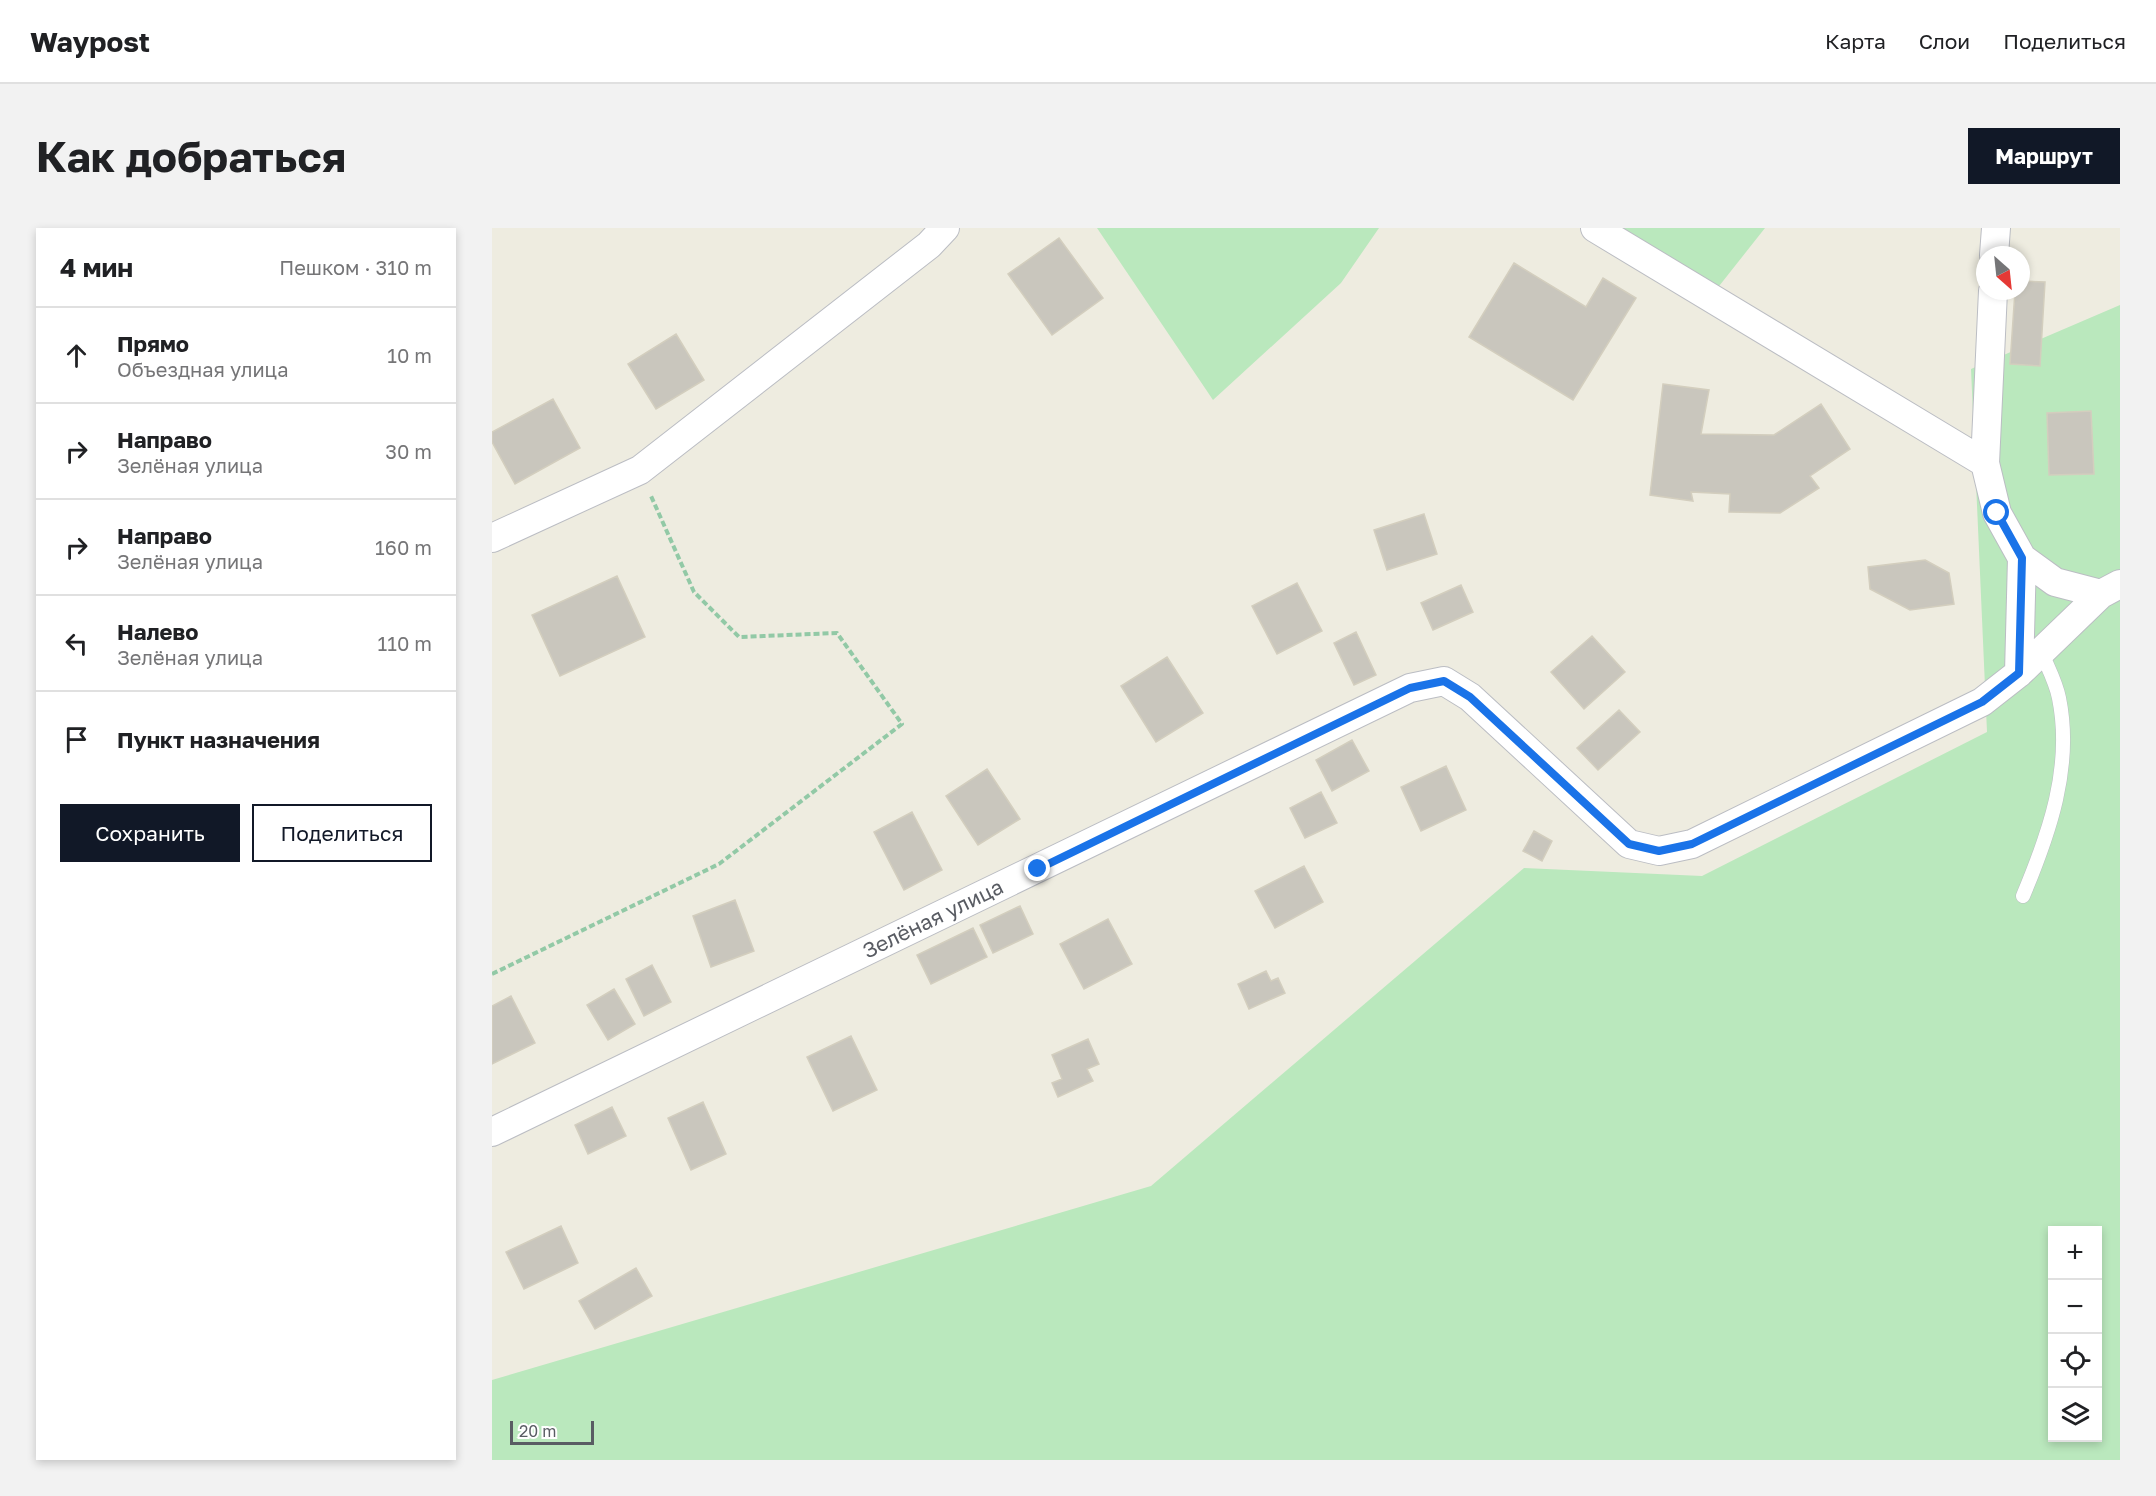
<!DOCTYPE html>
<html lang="ru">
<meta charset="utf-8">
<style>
:root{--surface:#fff;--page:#f2f2f2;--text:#202124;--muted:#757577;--line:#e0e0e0;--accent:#111827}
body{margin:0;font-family:"Golos Text",sans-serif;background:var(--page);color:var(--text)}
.controls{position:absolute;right:18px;bottom:18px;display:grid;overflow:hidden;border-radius:0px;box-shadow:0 3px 9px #0003}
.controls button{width:54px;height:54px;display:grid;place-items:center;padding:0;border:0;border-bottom:2px solid var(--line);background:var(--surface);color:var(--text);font:30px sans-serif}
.compass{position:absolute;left:1484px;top:18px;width:54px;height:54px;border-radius:50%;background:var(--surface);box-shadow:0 3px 9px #0003;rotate:153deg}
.scale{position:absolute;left:18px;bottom:15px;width:84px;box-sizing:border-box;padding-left:6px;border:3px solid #595c63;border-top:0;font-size:16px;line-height:21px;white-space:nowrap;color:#595c63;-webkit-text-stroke:4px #fff;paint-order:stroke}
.stop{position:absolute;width:18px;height:18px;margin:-14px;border:4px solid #1a73e8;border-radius:50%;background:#fff}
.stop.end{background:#1a73e8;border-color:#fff;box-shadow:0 2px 6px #0008}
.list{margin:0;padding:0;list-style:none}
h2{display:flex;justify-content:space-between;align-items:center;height:78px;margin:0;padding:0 24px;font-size:26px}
h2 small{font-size:20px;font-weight:400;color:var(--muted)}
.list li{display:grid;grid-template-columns:39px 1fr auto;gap:18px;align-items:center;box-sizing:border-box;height:96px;padding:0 24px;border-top:2px solid var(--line)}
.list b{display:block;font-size:22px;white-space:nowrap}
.list p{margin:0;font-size:20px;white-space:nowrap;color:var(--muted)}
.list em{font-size:20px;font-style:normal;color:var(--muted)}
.actions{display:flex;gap:12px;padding:18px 24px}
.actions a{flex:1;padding:14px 0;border:2px solid var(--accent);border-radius:0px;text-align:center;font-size:21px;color:var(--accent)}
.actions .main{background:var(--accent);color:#fff}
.icon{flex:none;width:33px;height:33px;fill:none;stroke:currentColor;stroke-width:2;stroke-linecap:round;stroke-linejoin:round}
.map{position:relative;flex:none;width:1628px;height:1232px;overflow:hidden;border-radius:0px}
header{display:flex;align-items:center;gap:36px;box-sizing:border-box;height:84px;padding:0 30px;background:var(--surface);border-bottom:2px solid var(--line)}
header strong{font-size:28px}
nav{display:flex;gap:33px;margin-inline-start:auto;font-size:21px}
.intro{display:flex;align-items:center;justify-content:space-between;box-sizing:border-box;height:144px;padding:0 36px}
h1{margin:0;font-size:42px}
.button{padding:15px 27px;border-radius:0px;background:var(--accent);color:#fff;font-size:21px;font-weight:700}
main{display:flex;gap:36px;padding:0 36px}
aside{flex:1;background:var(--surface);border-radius:0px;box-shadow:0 3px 9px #0003}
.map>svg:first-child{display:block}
.green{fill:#bae8bd;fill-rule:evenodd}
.building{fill:#c9c6bd;stroke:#d3cebe;stroke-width:1.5}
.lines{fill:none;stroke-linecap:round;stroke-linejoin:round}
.service-casing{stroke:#bbbdc3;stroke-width:15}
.minor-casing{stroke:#bbbdc3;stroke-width:30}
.path{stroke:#92c9a6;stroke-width:4;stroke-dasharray:6 3;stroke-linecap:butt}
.service{stroke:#fff;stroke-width:14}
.minor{stroke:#fff;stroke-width:28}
.route{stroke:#1a73e8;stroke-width:8}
.labels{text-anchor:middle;stroke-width:4.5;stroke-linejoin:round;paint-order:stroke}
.street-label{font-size:21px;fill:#595c63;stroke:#fff}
</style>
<header>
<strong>Waypost</strong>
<nav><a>Карта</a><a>Слои</a><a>Поделиться</a></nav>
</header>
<div class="intro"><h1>Как добраться</h1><a class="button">Маршрут</a></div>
<main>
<aside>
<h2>4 мин<small>Пешком · 310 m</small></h2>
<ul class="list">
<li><svg class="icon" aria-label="ahead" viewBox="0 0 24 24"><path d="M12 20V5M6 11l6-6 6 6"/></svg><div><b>Прямо</b><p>Объездная улица</p></div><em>10 m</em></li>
<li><svg class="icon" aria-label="right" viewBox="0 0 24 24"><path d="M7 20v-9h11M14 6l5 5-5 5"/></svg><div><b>Направо</b><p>Зелёная улица</p></div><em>30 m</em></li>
<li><svg class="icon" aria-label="right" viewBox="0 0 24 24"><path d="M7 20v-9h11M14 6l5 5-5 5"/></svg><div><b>Направо</b><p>Зелёная улица</p></div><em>160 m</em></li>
<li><svg class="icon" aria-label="left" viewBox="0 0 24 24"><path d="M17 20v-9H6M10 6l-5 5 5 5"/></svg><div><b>Налево</b><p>Зелёная улица</p></div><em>110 m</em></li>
<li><svg class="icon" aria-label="arrive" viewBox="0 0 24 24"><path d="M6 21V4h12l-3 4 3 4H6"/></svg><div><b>Пункт назначения</b></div></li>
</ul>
<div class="actions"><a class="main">Сохранить</a><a>Поделиться</a></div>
</aside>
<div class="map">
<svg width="1628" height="1232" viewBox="0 0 1628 1232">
<rect width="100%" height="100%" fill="#eeece0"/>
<path class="green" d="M605,0H887L849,55L721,172Z
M1109,0H1273L1220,67Z
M1628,77V1232H0V1152L659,958L1032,640L1210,648L1495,504L1479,141ZM1560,1002H1606V1210H1560Z"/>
<path class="building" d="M567,10L611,70L560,107L516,46Z
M1022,35L1094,79L1111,50L1144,70L1081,172L977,109Z
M1529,53L1553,54L1548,138L1518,136L1523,63H1529Z
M184,106L212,152L164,181L136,136Z
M1171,156L1217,162L1209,206L1282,207L1329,176L1358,221L1318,248L1327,260L1288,285L1237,284L1238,266L1199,264L1201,273L1158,267Z
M61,171L88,220L23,256L0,214V204Z
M1599,183L1602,246L1557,247L1555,185Z
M932,286L945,326L895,342L882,302Z
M1433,332L1457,345L1462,376L1418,382L1378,361L1376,339Z
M125,348L153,409L68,448L40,387Z
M805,355L830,403L785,426L760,378Z
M969,357L981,384L941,402L929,375Z
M864,404L884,447L862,457L842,415Z
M1100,408L1133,444L1092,481L1059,444Z
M675,429L711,485L664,514L629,458Z
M1127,482L1148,504L1106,542L1085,520Z
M860,512L877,543L840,563L824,532Z
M954,538L974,582L929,603L909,559Z
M495,541L528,591L486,617L454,568Z
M829,564L845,595L813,610L798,580Z
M420,584L450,642L412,662L382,604Z
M1042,603L1060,613L1050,633L1031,623Z
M812,638L831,674L783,700L763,663Z
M243,672L262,723L219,739L201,688Z
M528,678L541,706L501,725L488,697Z
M616,691L640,736L592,761L568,716Z
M481,700L495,729L439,756L425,727Z
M160,737L179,774L152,788L134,751Z
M774,743L779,753L786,750L793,765L757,781L746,756Z
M122,761L143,796L116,812L95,777Z
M19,768L43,815L0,836V778Z
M359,808L385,862L341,883L315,829Z
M596,811L607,836L595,841L601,853L566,869L560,855L570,851L560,827Z
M211,874L234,926L199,942L176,890Z
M120,879L134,908L96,926L83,897Z
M69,998L86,1035L32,1061L14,1024Z
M144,1040L160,1068L103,1101L87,1073Z"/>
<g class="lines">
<g class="service-casing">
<path id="service" d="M1531,668C1557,606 1581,539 1567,470C1564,454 1555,438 1549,423"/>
</g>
<g class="minor-casing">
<path id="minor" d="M1103,0L1493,235
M1502,27L1504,0
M1501,63L1493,235L1505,285L1530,330L1563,354L1609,366
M0,310L148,242L437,17L453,0
M1527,445L1530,330
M0,904L918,460L952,453L978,469L1137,616L1167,623L1200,616L1490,474L1527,445L1609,366L1628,356"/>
</g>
<path class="path" d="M0,746L227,636L410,496L345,405L247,409L202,364L159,268"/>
<use href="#service" class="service"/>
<use href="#minor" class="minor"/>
</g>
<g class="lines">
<path class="route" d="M546,641L918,460L952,453L978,469L1137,616L1167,623L1200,616L1490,474L1527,445L1530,330L1505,285"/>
</g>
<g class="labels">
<g class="street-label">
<text transform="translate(441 691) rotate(-26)" y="7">Зелёная улица</text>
</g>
</g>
</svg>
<div class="controls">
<button>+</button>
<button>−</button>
<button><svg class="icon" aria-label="locate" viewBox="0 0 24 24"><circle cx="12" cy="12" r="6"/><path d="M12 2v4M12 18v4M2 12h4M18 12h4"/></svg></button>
<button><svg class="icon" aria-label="layers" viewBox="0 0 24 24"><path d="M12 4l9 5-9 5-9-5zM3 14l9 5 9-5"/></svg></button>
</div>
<svg class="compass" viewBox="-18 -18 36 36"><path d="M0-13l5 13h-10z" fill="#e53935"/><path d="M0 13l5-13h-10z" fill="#757577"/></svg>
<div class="scale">20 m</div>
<div class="stop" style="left:1505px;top:285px"></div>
<div class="stop end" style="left:546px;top:641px"></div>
</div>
</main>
